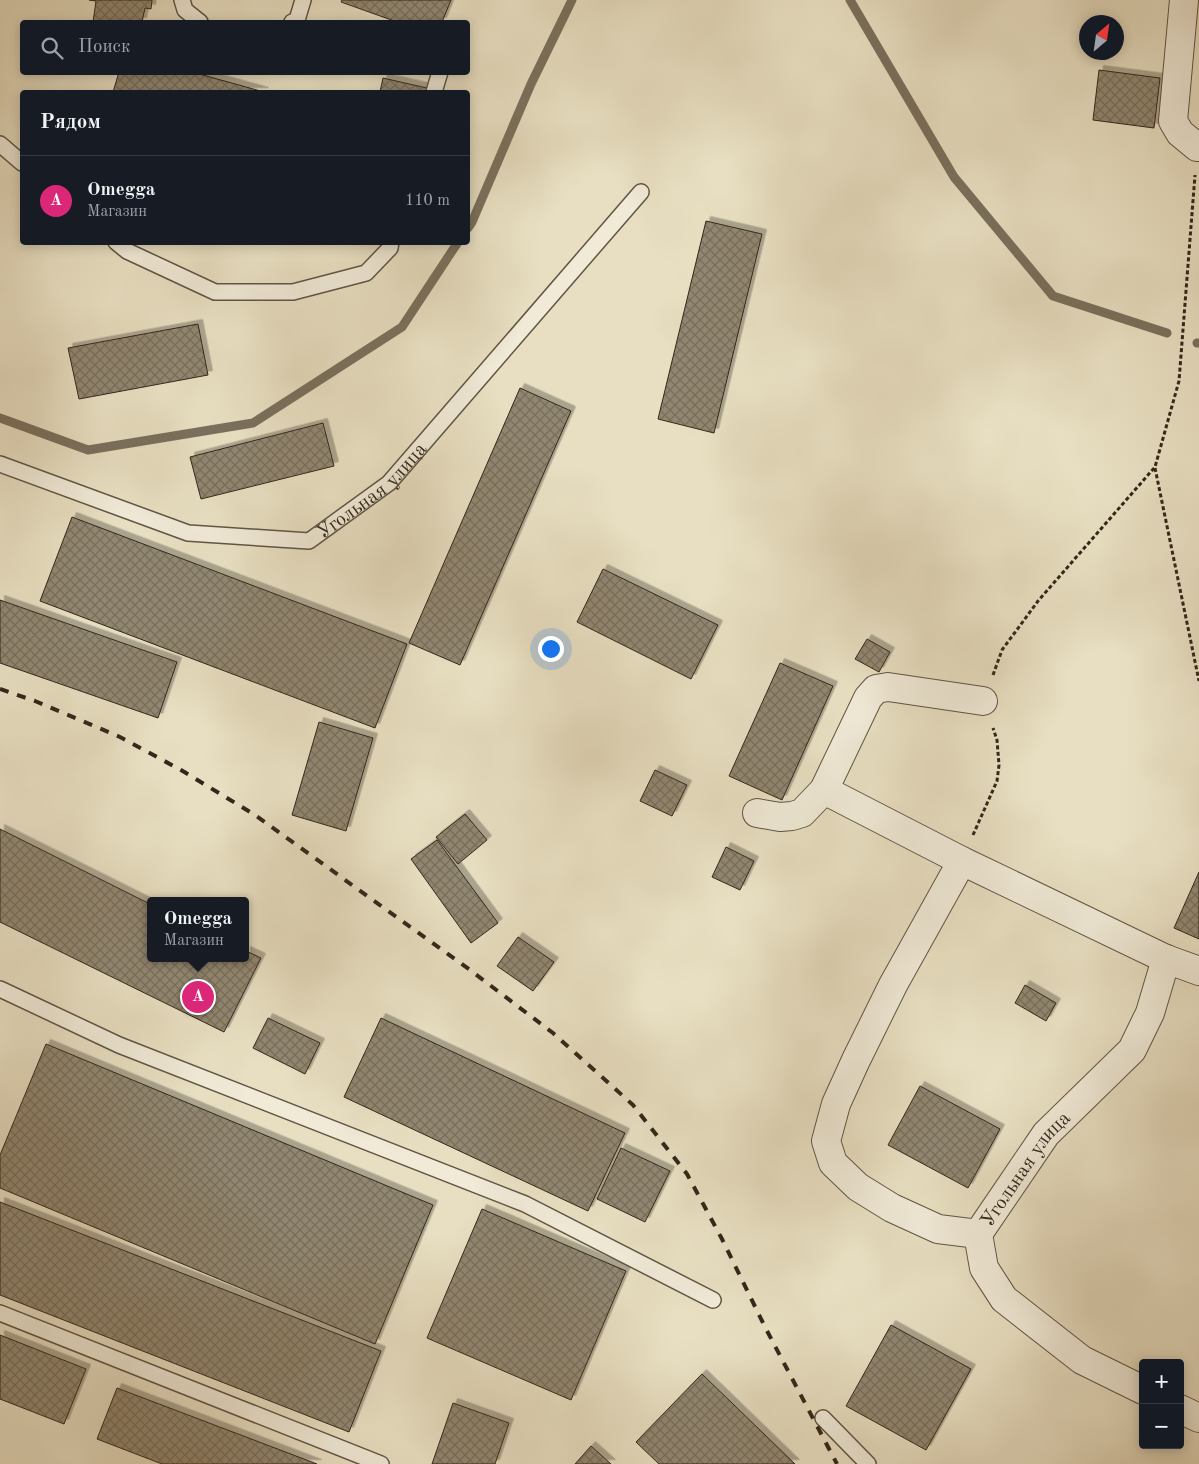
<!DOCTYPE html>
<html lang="ru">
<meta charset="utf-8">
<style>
:root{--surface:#171b24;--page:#20242c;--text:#f1f3f6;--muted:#9ea1a6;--line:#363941;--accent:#db2777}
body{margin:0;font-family:"Old Standard TT",serif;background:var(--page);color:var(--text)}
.controls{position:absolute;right:15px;bottom:15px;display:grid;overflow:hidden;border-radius:5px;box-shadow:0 2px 12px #0003}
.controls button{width:45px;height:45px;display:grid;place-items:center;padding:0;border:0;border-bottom:1px solid var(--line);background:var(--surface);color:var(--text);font:25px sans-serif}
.compass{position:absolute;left:1079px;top:15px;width:45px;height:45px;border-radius:50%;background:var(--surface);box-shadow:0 2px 12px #0003;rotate:29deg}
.you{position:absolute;left:550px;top:648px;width:18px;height:18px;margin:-12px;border:4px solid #fff;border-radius:50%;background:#1a73e8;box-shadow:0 0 0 8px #1a73e833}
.badge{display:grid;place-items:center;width:32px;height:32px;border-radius:50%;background:var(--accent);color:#fff;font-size:16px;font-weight:700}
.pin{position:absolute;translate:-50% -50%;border:2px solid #fff;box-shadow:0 1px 5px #0006}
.popup{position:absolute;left:147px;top:897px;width:102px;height:65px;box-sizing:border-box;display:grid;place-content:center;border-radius:5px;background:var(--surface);filter:drop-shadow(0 1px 4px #0005);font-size:16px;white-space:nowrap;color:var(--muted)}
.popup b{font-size:19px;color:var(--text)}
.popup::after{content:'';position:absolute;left:50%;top:100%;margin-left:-10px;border:10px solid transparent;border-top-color:var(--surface)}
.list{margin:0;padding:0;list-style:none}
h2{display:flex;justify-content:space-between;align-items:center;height:65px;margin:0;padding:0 20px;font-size:21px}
h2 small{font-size:16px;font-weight:400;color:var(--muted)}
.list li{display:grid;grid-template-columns:32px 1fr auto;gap:15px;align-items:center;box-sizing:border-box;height:90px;padding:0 20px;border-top:1px solid var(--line)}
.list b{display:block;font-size:19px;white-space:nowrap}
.list p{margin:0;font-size:16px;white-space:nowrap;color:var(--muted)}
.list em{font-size:16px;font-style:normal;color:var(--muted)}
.icon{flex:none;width:28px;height:28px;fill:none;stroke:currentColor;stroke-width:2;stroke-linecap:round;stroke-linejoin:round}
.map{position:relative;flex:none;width:1199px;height:1464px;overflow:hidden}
.search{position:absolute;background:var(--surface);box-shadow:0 2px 12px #0003;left:20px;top:20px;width:450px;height:55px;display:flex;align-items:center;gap:12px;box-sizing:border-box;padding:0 18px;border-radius:5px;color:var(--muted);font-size:19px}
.panel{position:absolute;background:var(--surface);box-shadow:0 2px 12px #0003;left:20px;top:90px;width:450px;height:155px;border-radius:5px}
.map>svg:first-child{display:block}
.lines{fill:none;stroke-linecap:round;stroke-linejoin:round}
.stream{stroke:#7a705d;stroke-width:9}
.building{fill:url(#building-cross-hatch);stroke:#33271a;filter:url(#shadow)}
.service-casing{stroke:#605544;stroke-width:18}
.minor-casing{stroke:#605544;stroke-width:30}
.path{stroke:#33271a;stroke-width:3;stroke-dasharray:4 2.5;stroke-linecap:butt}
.service{stroke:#f0ead7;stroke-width:15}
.minor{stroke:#f0ead7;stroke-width:28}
.rail{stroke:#33271a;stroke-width:4;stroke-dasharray:9 9;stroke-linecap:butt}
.labels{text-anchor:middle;stroke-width:4.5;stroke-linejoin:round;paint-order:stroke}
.street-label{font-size:20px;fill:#33271a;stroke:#f0ead7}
</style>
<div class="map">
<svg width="1199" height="1464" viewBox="0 0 1199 1464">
<defs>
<pattern id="building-cross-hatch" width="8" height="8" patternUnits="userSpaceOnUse" patternTransform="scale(1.25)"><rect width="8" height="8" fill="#918771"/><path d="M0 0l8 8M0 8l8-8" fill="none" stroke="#776e5c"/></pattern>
<filter id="shadow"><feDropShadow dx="4.5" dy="-4.5" stdDeviation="0" flood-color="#0004"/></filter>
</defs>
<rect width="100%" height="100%" fill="#e8dfc2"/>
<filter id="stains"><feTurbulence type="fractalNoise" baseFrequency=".004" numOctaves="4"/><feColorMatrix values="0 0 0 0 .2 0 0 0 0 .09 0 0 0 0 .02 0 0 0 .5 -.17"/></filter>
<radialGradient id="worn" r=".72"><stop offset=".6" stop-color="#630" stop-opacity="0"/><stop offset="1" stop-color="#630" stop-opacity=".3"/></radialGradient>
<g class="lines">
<path class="stream" d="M850,0L954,177L1053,296L1167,333
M468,228L472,222L531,84L572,0
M1197,343H1199
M0,418L88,450L253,423L402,327L458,242"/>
</g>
<path class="building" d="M89,0H152L151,9L145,8L142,22H93L96,1Z
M342,0H451L442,22H397L341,2Z
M1099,70L1160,78L1154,128L1093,120Z
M119,72H192L264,92H113Z
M383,78L427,88L426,92H380Z
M706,221L762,234L714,433L658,419Z
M198,324L208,375L79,399L68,348Z
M520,388L571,411L460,665L409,643Z
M323,423L334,466L201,499L190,457Z
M72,517L407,644L375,728L40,601Z
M603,569L718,625L691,679L577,622Z
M0,600L177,662L158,718L0,663Z
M867,639L890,652L879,672L855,659Z
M780,663L833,686L782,800L729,776Z
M319,722L373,738L346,831L292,815Z
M655,770L687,785L672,816L640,801Z
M465,814L487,840L458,864L436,837Z
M0,829L150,904V958H246V951L261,958L224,1032L0,922Z
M437,840L498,923L471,943L411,859Z
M726,847L754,861L740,890L712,877Z
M1199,872V939L1174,928Z
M518,937L554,962L533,991L497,966Z
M1025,985L1056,1003L1046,1021L1015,1003Z
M268,1018L320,1043L305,1074L253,1048Z
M381,1018L625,1133L588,1211L344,1097Z
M46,1044L433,1205L375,1344L0,1188V1155Z
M920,1086L1000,1129L968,1188L888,1145Z
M621,1148L670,1171L645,1222L597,1199Z
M0,1202L381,1351L349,1432L0,1295Z
M482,1209L626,1271L571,1400L427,1338Z
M891,1325L971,1369L926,1450L846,1406Z
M0,1335L86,1369L64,1424L0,1399Z
M702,1374L795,1464H659L636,1442Z
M117,1388L317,1464H162L97,1439Z
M453,1403L509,1423L495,1464H432Z
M591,1446L611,1464H575Z"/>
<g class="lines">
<g class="service-casing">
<g id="service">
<path d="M182,0L185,10L200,22"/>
<path d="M292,22L297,20L303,0"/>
<path d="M434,92L440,72"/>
<path d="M0,144L22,163"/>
<path d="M116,242L127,251L215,292H293L366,273L390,248L391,242"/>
<path id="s1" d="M0,464L188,533L309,541L389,483L641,192"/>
<path d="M0,989L119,1045L525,1204L713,1300"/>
<path d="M0,1313L381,1464"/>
<path d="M823,1418L868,1464"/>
</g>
</g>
<g class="minor-casing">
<g id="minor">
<path d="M1184,0L1173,121L1180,133L1197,147H1199"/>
<path d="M824,790L962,861L1166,959L1199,971"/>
<path d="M757,813L780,817L792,816L802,813L824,790L868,698L876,689L888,687L983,701"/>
<path d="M962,861L893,985L856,1060L836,1104L826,1141L833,1163L858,1187L892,1208L938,1229L978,1234"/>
<path id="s2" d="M1143,1390L1082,1360L1004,1299L984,1268L978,1234L1046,1134L1132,1050L1150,1013L1166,959"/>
<path d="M1180,1409L1199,1418"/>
</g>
</g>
<path class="path" d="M1155,468L1199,681
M993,675L1002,650L1038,601L1155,467L1179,381L1195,175
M973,835L997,781L999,765L997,740L993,728"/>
<use href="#service" class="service"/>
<use href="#minor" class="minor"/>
<path class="rail" d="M0,689L35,701L120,737L181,770L255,815L470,970L553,1033L633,1105L687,1174L722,1239L765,1327L837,1464"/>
</g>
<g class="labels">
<g class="street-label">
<text dy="7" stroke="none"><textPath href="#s1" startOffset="402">Угольная улица</textPath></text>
<text dy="7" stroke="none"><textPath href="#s2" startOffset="319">Угольная улица</textPath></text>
</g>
</g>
<rect width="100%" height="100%" filter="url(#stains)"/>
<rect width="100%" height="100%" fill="url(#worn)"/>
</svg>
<div class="controls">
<button>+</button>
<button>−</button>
</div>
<svg class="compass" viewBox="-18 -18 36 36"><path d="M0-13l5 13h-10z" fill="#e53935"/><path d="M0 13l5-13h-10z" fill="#9ea1a6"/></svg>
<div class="you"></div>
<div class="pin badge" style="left:198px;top:997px">A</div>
<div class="popup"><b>Omegga</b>Магазин</div>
<div class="search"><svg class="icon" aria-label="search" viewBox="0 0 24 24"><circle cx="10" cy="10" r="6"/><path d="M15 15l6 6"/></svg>Поиск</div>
<section class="panel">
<h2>Рядом<small></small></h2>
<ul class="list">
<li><span class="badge">A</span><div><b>Omegga</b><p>Магазин</p></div><em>110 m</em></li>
</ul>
</section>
</div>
